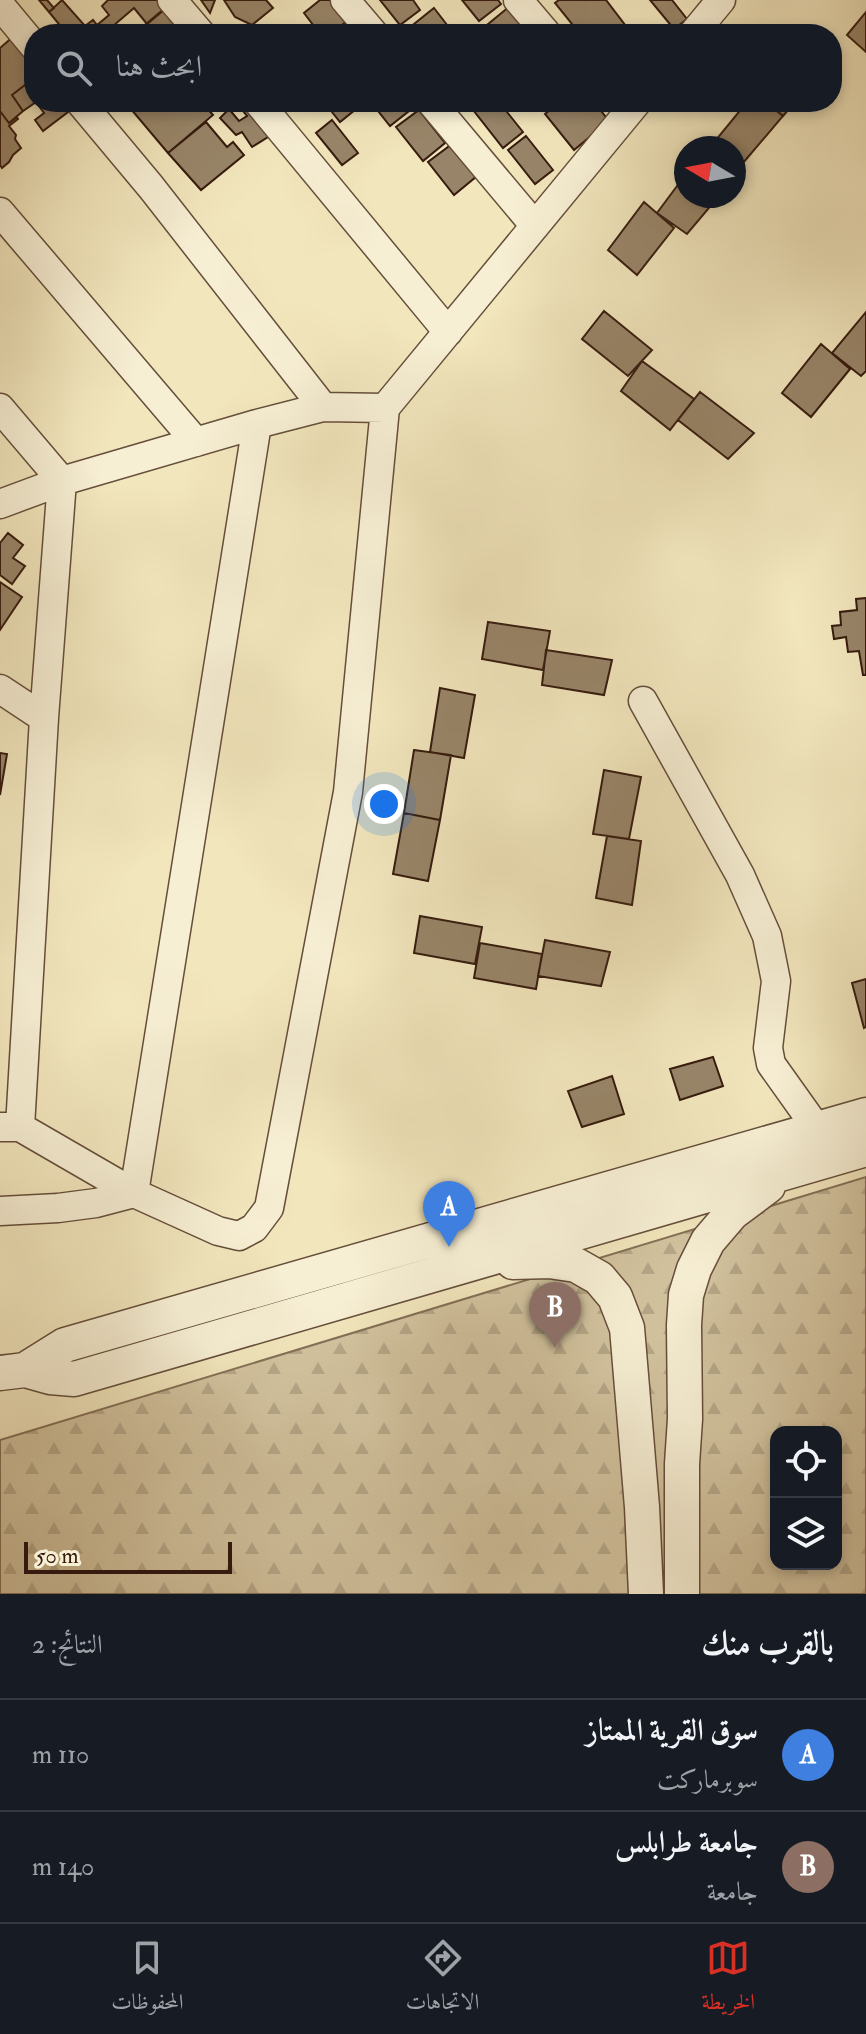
<!DOCTYPE html>
<html lang="ar">
<meta charset="utf-8">
<style>
:root{--surface:#171b24;--page:#242831;--text:#f1f3f6;--muted:#9ea1a6;--line:#363941;--accent:#d93025}
body{margin:0;font-family:"IM FELL Double Pica",Amiri,serif;background:var(--page);color:var(--text);direction:rtl}
.controls{position:absolute;right:24px;bottom:24px;display:grid;overflow:hidden;border-radius:16px;box-shadow:0 4px 12px #0003}
.controls button{width:72px;height:72px;display:grid;place-items:center;padding:0;border:0;border-bottom:2px solid var(--line);background:var(--surface);color:var(--text);font:40px sans-serif}
.compass{position:absolute;left:674px;top:136px;width:72px;height:72px;border-radius:50%;background:var(--surface);box-shadow:0 4px 12px #0003;rotate:280deg}
.scale{position:absolute;left:24px;bottom:20px;width:208px;box-sizing:border-box;padding-left:8px;border:4px solid #361b0e;border-top:0;font-size:22px;line-height:28px;white-space:nowrap;color:#361b0e;-webkit-text-stroke:6px #f7efd4;paint-order:stroke}
.you{position:absolute;left:384px;top:804px;width:28px;height:28px;margin:-20px;border:6px solid #fff;border-radius:50%;background:#1a73e8;box-shadow:0 0 0 12px #1a73e833}
.badge{display:grid;place-items:center;width:52px;height:52px;border-radius:50%;background:var(--accent);color:#fff;font-size:26px;font-weight:700}
.pin{position:absolute;translate:-50% -66px;filter:drop-shadow(0 2px 4px #0008)}
.pin::after{content:'';position:absolute;top:42px;width:28px;height:24px;background:inherit;clip-path:polygon(0 0,100% 0,50% 100%)}
.list{margin:0;padding:0;list-style:none}
h2{display:flex;justify-content:space-between;align-items:center;height:104px;margin:0;padding:0 32px;font-size:34px}
h2 small{font-size:26px;font-weight:400;color:var(--muted)}
.list li{display:grid;grid-template-columns:52px 1fr auto;gap:24px;align-items:center;box-sizing:border-box;height:112px;padding:0 32px;border-top:2px solid var(--line)}
.list b{display:block;font-size:30px;white-space:nowrap}
.list p{margin:0;font-size:26px;white-space:nowrap;color:var(--muted)}
.list em{font-size:26px;font-style:normal;color:var(--muted)}
.icon{flex:none;width:44px;height:44px;fill:none;stroke:currentColor;stroke-width:2;stroke-linecap:round;stroke-linejoin:round}
.map{position:relative;flex:none;width:866px;height:1594px;overflow:hidden;direction:ltr}
.search{position:absolute;background:var(--surface);box-shadow:0 4px 12px #0003;left:24px;right:24px;top:24px;height:88px;display:flex;align-items:center;gap:20px;box-sizing:border-box;padding:0 28px;border-radius:32px;color:var(--muted);font-size:30px}
.sheet{height:328px;background:var(--surface)}
nav{display:flex;justify-content:space-around;align-items:center;box-sizing:border-box;height:112px;border-top:2px solid var(--line);background:var(--surface);font-size:22px;color:var(--muted)}
nav a{display:grid;justify-items:center;gap:4px}
nav .on{color:var(--accent)}
.map>svg:first-child{display:block}
.forest{fill:url(#forest-firs);stroke:#846f56;stroke-width:2;fill-rule:evenodd}
.building{fill:#988569;stroke:#361b0e;stroke-width:2}
.lines{fill:none;stroke-linecap:round;stroke-linejoin:round}
.minor-casing{stroke:#654e3a;stroke-width:31}
.tertiary-casing{stroke:#654e3a;stroke-width:37}
.minor{stroke:#f7efd4;stroke-width:28}
.tertiary{stroke:#f7efd4;stroke-width:34}
</style>
<div class="map">
<svg width="866" height="1594" viewBox="0 0 866 1594">
<defs>
<pattern id="forest-firs" width="22" height="20" patternUnits="userSpaceOnUse" patternTransform="scale(2)"><rect width="22" height="20" fill="#d2c39f"/><path d="M5 1l3.5 6h-7zM16 11l3.5 6h-7z" fill="#b5a788"/></pattern>
</defs>
<rect width="100%" height="100%" fill="#f2e6bd"/>
<filter id="stains"><feTurbulence type="fractalNoise" baseFrequency=".0025" numOctaves="4"/><feColorMatrix values="0 0 0 0 .2 0 0 0 0 .09 0 0 0 0 .02 0 0 0 .5 -.17"/></filter>
<radialGradient id="worn" r=".72"><stop offset=".6" stop-color="#630" stop-opacity="0"/><stop offset="1" stop-color="#630" stop-opacity=".3"/></radialGradient>
<path class="forest" d="M866,1177V1594H0V1440ZM776,1432H836V1564H776Z"/>
<path class="building" d="M39,0H47L54,8L49,12Z
M62,0L85,26L93,20L97,25L109,15L102,6L108,0H165L170,5L147,24L134,8L113,26L120,34H67L49,12Z
M201,0H215L210,13Z
M224,0H266L273,8L252,25L235,17Z
M320,0H331L347,21L331,34H320L304,13Z
M380,0H413L420,10L400,25Z
M462,0H498L501,4L479,21Z
M559,0H606L632,34H580L555,3Z
M650,0H672L687,19L674,29Z
M510,6L532,34H494L487,25Z
M434,8L454,34H406L404,32Z
M164,9L179,26L170,34H134Z
M866,12V52L847,35Z
M15,35L34,60V78L12,95L23,111L9,123L0,111V48Z
M34,78V102H36L23,111L12,95Z
M36,102H67L72,109L43,131L35,120L44,113Z
M125,102H202L213,115L168,153Z
M236,102H254L273,134L252,147L242,132L236,135L220,118L229,109L239,121L247,116Z
M344,102H350L356,109L340,122L332,112Z
M371,102H410L414,107L390,126Z
M476,102H499L523,132L503,148L470,106Z
M536,102H552L542,110Z
M560,102H594L609,121L574,150L545,114Z
M747,102H766L783,116L743,163L734,156V148H724L715,141Z
M766,102H795L783,116Z
M419,110L445,143L423,161L396,127Z
M0,111L9,123L17,117L18,119L9,126L16,135L15,139L21,148L13,155L9,162L2,168L0,165Z
M332,120L358,153L342,165L316,133Z
M206,122L227,147L233,142L244,155L201,190L168,153Z
M526,136L553,170L535,184L508,150Z
M452,144L477,176L454,195L428,162Z
M686,174V196H719L687,234L657,213Z
M644,202L674,228L637,275L608,250Z
M604,311L652,350L628,376L582,339Z
M866,312V371L861,376L832,353Z
M821,344L850,369L811,417L782,393Z
M642,361L694,399L670,430L621,391Z
M700,392L754,433L728,459L678,420Z
M8,533L23,545L13,558L25,566L12,584L0,575V543Z
M0,582L22,597L0,630Z
M866,598V675H863L859,651L848,652L846,637L834,639L832,626L841,625L840,612L857,610L856,599Z
M488,622L550,631L543,670L482,659Z
M546,650L612,660L604,695L542,685Z
M440,688L475,695L464,758L430,752Z
M414,750L451,755L440,820L404,813Z
M0,753L7,754L0,795Z
M604,770L641,777L629,839L593,834Z
M404,813L440,820L428,881L393,874Z
M607,836L641,841L632,905L596,898Z
M420,916L482,927L475,964L414,953Z
M545,940L610,952L601,986L538,976Z
M480,943L542,954L536,989L474,978Z
M866,979V1027L864,1028L852,983Z
M713,1057L723,1086L680,1100L670,1069Z
M612,1076L624,1114L582,1127L568,1091Z"/>
<g class="lines">
<g class="minor-casing">
<path id="minor" d="M172,0L201,34
M345,0L374,34
M518,0L547,34
M0,5L34,46
M693,34L721,0
M80,102L151,187L323,407
M258,102L448,332
M431,102L535,226
M0,212L196,442
M0,408L62,481L44,718L20,1127
M0,504L62,481L257,424L323,407L385,408
M0,689L44,718
M643,701L740,875L767,936L776,981L768,1048L771,1064L818,1130
M0,1127H20L134,1193L218,1231L239,1236L254,1228L269,1208L348,792L385,408L637,102
M0,1211L58,1208L96,1203L134,1193L257,424"/>
</g>
<g class="tertiary-casing">
<path id="tertiary" d="M513,1262L549,1261L576,1265L599,1278L615,1297L627,1328L642,1507L646,1594
M25,1370L65,1345L866,1115
M0,1373L25,1370L50,1377L74,1379L866,1149
M682,1594V1464L685,1419L684,1325L686,1295L694,1269L708,1241L732,1213L768,1186"/>
</g>
<use href="#minor" class="minor"/>
<use href="#tertiary" class="tertiary"/>
</g>
<rect width="100%" height="100%" filter="url(#stains)"/>
<rect width="100%" height="100%" fill="url(#worn)"/>
</svg>
<div class="controls">
<button><svg class="icon" aria-label="locate" viewBox="0 0 24 24"><circle cx="12" cy="12" r="6"/><path d="M12 2v4M12 18v4M2 12h4M18 12h4"/></svg></button>
<button><svg class="icon" aria-label="layers" viewBox="0 0 24 24"><path d="M12 4l9 5-9 5-9-5zM3 14l9 5 9-5"/></svg></button>
</div>
<svg class="compass" viewBox="-18 -18 36 36"><path d="M0-13l5 13h-10z" fill="#e53935"/><path d="M0 13l5-13h-10z" fill="#9ea1a6"/></svg>
<div class="scale">50 m</div>
<div class="you"></div>
<div class="pin badge" style="left:449px;top:1247px;background:#3f7fe0">A</div>
<div class="pin badge" style="left:555px;top:1348px;background:#8d6e63">B</div>
<div class="search"><svg class="icon" aria-label="search" viewBox="0 0 24 24"><circle cx="10" cy="10" r="6"/><path d="M15 15l6 6"/></svg>ابحث هنا</div>
</div>
<section class="sheet">
<h2>بالقرب منك<small>النتائج: 2</small></h2>
<ul class="list">
<li><span class="badge" style="background:#3f7fe0">A</span><div><b>سوق القرية الممتاز</b><p>سوبرماركت</p></div><em>110 m</em></li>
<li><span class="badge" style="background:#8d6e63">B</span><div><b>جامعة طرابلس</b><p>جامعة</p></div><em>140 m</em></li>
</ul>
</section>
<nav>
<a class="on"><svg class="icon" aria-label="map" viewBox="0 0 24 24"><path d="M3 6l6-2 6 2 6-2v14l-6 2-6-2-6 2zM9 4v14M15 6v14"/></svg>الخريطة</a>
<a><svg class="icon" aria-label="directions" viewBox="0 0 24 24"><path d="M12 3l9 9-9 9-9-9zM9 14v-3h6M13 9l2 2-2 2"/></svg>الاتجاهات</a>
<a><svg class="icon" aria-label="saved" viewBox="0 0 24 24"><path d="M7 4h10v16l-5-4-5 4z"/></svg>المحفوظات</a>
</nav>
